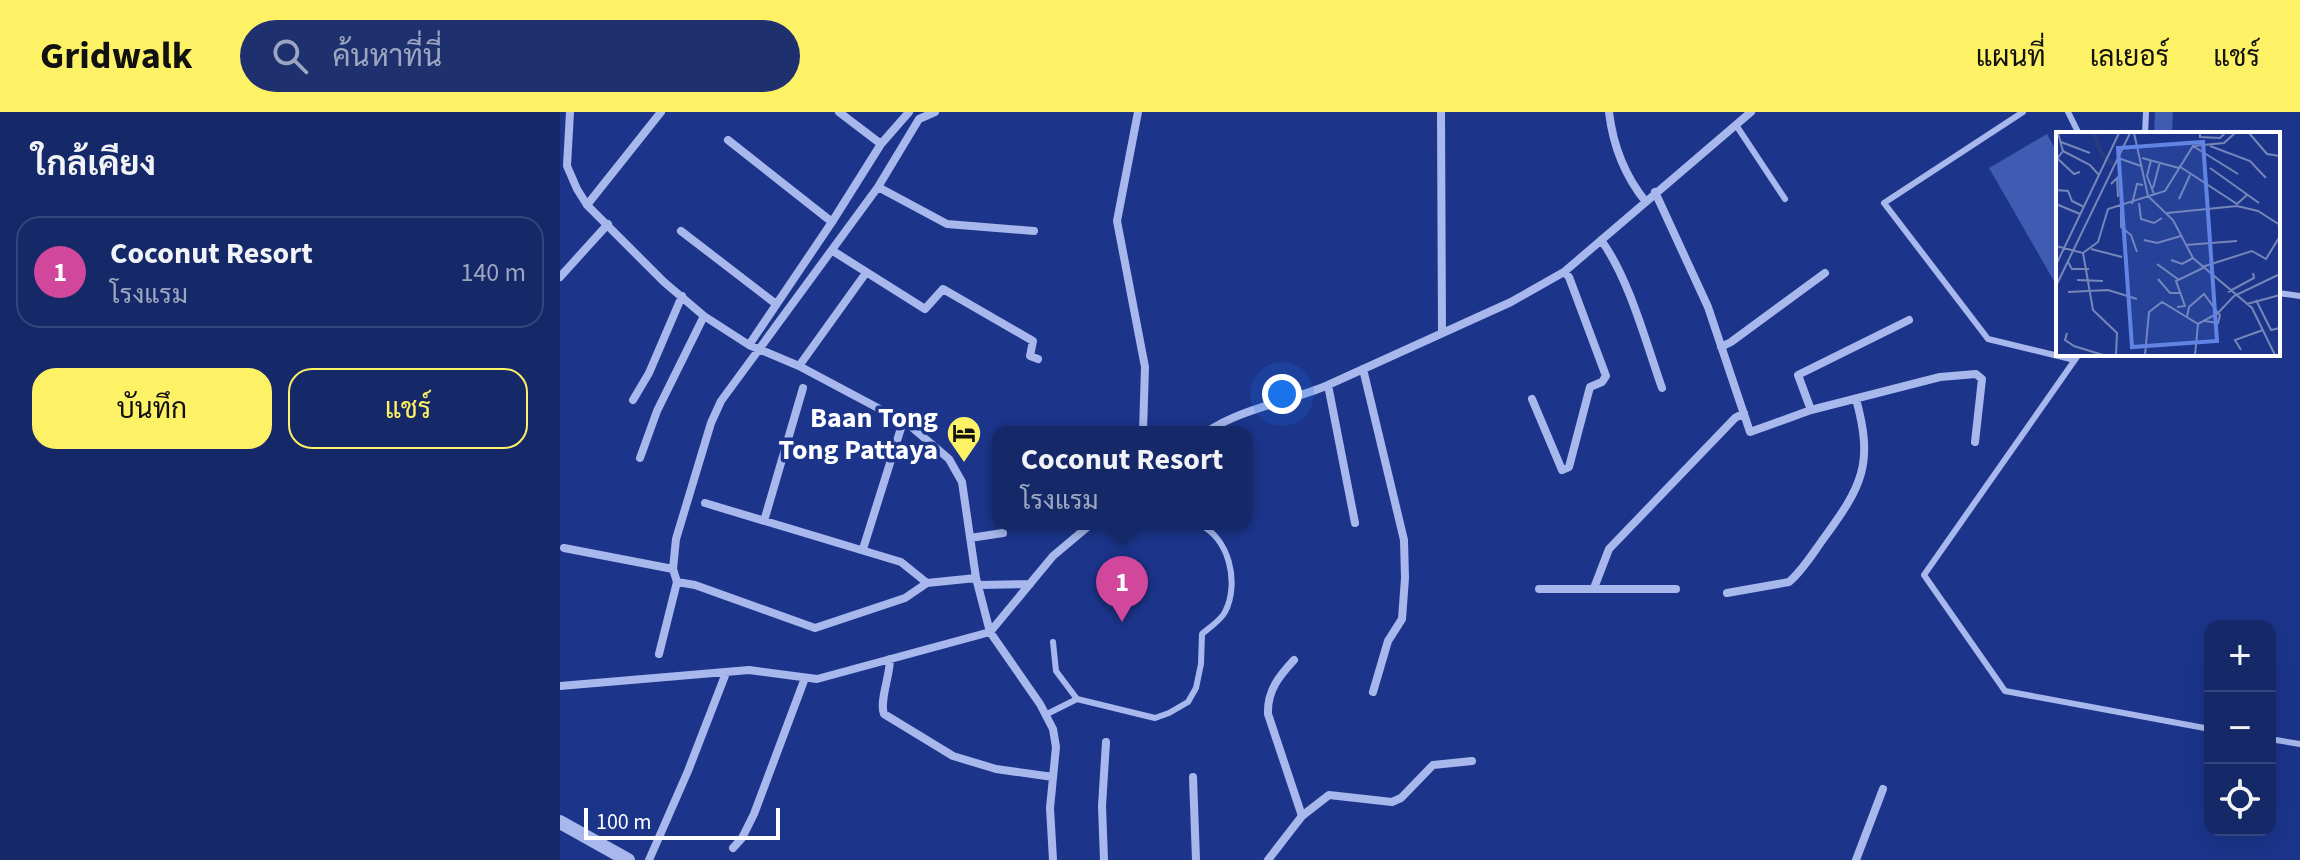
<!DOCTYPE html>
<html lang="th">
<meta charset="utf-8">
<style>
:root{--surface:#152868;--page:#1e306e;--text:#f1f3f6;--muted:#9da6c0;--line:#34447c;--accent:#fdf166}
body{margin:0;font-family:"Source Sans 3",Sarabun,sans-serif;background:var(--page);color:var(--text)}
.controls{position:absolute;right:24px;bottom:24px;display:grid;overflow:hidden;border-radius:16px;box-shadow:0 8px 32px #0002}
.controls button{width:72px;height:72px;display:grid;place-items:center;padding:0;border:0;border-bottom:2px solid var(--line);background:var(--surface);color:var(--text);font:40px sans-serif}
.scale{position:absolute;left:24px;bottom:20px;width:196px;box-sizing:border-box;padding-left:8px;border:4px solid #fff;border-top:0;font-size:22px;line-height:28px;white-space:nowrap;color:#fff;-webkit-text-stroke:6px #1c358b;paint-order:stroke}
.you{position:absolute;left:722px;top:282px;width:28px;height:28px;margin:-20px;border:6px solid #fff;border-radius:50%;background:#1a73e8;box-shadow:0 0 0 12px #1a73e833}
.badge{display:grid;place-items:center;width:52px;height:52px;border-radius:50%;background:var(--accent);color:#fff;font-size:26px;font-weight:700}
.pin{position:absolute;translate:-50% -66px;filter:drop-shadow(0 2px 4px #0008)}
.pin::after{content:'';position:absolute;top:42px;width:28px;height:24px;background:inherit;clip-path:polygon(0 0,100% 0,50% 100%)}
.popup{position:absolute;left:432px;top:314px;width:260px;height:104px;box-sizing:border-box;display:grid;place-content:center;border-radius:16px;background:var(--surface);filter:drop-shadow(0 2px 6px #0005);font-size:26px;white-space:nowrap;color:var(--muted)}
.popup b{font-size:30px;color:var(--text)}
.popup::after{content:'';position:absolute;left:50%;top:100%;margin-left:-16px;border:16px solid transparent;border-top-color:var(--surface)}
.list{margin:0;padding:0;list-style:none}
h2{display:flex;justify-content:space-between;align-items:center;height:104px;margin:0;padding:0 32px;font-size:34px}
h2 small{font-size:26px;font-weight:400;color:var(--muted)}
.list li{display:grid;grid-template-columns:52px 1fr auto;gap:24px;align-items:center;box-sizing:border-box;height:112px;margin:0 16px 16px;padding:0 16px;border:2px solid var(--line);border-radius:24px}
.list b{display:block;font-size:30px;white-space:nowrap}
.list p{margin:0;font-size:26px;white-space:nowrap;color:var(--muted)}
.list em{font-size:26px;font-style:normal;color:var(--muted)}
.actions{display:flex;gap:16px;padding:24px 32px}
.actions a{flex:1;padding:18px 0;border:2px solid var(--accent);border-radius:24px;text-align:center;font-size:28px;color:var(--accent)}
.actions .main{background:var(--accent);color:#111}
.icon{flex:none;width:44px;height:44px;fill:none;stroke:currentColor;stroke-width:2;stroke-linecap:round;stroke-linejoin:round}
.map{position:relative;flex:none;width:1740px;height:748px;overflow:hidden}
header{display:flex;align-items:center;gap:48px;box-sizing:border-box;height:112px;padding:0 40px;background:var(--accent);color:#111}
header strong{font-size:38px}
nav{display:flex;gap:44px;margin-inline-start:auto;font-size:28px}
.search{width:560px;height:72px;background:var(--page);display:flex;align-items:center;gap:20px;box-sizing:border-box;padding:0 28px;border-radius:44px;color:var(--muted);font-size:30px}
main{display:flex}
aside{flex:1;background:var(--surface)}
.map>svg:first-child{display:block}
.building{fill:#405bb2}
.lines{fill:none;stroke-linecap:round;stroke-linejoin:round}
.service{stroke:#a8b8ed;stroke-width:6}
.minor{stroke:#a8b8ed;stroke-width:8}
.tertiary{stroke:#a8b8ed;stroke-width:14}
.labels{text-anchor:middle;stroke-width:7;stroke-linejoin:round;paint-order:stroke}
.poi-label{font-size:28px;font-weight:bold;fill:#fff;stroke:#1c358b;text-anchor:end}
.inset-river{fill:none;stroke:#2a3c7d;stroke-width:4}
.inset-road{fill:none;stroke:#7786b9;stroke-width:2}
.view{fill:#6183e4;fill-opacity:0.15;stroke:#6183e4;stroke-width:4}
.inset-edge{fill:none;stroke:#fff;stroke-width:4}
</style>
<header>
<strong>Gridwalk</strong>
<div class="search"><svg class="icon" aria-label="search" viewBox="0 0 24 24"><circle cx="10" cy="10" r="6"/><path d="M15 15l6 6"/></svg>ค้นหาที่นี่</div>
<nav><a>แผนที่</a><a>เลเยอร์</a><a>แชร์</a></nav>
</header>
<main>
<aside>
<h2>ใกล้เคียง<small></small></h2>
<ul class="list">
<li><span class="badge" style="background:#d1479c">1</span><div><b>Coconut Resort</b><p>โรงแรม</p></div><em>140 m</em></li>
</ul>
<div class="actions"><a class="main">บันทึก</a><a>แชร์</a></div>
</aside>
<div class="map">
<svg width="1740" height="748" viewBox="0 0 1740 748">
<rect width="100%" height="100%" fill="#1c358b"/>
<path class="building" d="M1595,0H1613L1612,22H1594Z
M1487,22L1498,42V176L1429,56Z"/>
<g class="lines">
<path class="service" d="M1463,0L1324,91L1428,227L1515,248
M1508,0L1519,22
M1176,13L1225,87
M1585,22L1586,0
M1718,181L1740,184
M1519,242L1364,463L1445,579L1650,617
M493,530L496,559L517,587
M485,603L517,587L595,606L609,601L628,590L636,576L641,552L642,522C649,516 661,508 665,500C680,471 669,424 638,412
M1710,627L1740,632"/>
<path class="minor" d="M10,0L7,54L17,77L27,93L104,170L144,204L189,233L239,254L348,312L389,347L402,370L416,466L430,520L480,592L493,617L496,635L490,696L493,748
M279,0L321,32
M578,0L557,109L585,255L583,320
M881,0L882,221
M1049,0C1053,34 1064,63 1086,90
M168,28L272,110
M318,75L387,112L474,119
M1095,80L1148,195L1190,320L1251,298L1380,265L1416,262L1422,267L1415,330
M27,93L101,0
M121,119L216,192
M1041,128C1069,166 1086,231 1102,276
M273,139L365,197L383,177L473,229L470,244L478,247
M0,165L48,112
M189,233L272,110L321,32L349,0
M1161,235L1171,230L1265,161
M239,254L303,165
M803,257L844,428L845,466L842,507L828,529L813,580
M768,273L795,411
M972,287L1002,358L1009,355L1030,275L1042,270L1046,264L1009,165L1004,160
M73,288L89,261L122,184
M1251,298L1238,263L1349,208
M647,320C682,296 729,290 768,273L951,190L1004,160L1191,0
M80,346L97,299L144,204
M145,391L341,450L367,471
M204,409L243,276
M410,426L443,421
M4,436L113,457
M303,437L341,316
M117,470L135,473L255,516L345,486L367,471L416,466
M418,473L470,472
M1034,476L1049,437L1175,306L1184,301
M979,477H1116
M1167,481L1229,470C1243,458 1253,441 1264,426C1302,374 1314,352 1296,287
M99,542L117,470L113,457L116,427L151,311L161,289L318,75L359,7L375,0
M330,547C330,564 319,590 324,602L393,644L436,657L493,665
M734,548C719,564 707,579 708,602L742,704
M0,574L189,558L257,567L430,520L493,444L531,412
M633,665L636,748
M173,736L182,726L194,702L245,566
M89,748L128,659L166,561
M544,748L542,694L546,630
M708,748L742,704L769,683L832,690L841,686L873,653L912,649
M1296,748L1323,677"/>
<path class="tertiary" d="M0,710L68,748"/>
</g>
<defs>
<g id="hotel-pin" transform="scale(1.8)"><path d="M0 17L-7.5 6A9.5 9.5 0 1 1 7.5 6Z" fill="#fdf166" stroke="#1c358b"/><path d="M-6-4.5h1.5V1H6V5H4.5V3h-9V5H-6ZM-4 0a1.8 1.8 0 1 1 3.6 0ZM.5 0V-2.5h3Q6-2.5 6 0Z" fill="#111"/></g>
</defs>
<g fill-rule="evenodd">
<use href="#hotel-pin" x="404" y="321"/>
</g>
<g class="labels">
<g class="poi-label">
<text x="378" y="315">Baan Tong<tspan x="378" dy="32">Tong Pattaya</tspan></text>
</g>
</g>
<g transform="translate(1496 20)">
<rect width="224" height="224" fill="#1c358b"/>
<path class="inset-river" d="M38,1L45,21L56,32"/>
<path class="inset-road" d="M78,1L92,64L117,88L137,126L196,176L219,223M144,1V5L164,6L169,1M193,1L211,22L224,24M5,10L34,21M137,14L182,42M154,14L194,29L210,46M7,19L34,33L43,43M62,26L85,34M86,26L123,36M2,27L18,42L24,40M0,28L7,19L2,1M95,28L91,44L98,62M123,34L181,72L192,62M154,36L203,71M55,52L61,46L62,65M97,56L104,30M0,58L12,59L16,69L28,75M123,67L134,43M83,71L85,87L98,91L106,86M0,72L24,82M76,72L81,52L87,53M65,73V95L75,103L81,120M111,81L181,74L202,79L224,93M88,108L101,111L125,104M129,113L181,109M0,114L27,121L37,178L61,201L60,223M35,117L66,125M27,121L42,110L52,77L109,59L137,14L168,11L179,1M115,128L126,132L137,126M12,130L16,137H33M101,132L123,148M0,133L63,1M146,135L196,119L210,127L224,104M102,147L114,161H125M21,148L47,149M0,154L74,1M12,160L52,158L81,167M172,160L198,146L197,141M200,168L215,198L224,196M191,172L224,163M121,175L129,174L120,149L147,136M131,185L133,175L148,162L162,181L178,164L224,142M142,192L162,181L164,183L162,191L149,189M11,201L9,208L18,214L47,223M185,218L179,208L207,198M89,223L93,180L106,170L142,192L139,223"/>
<path class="view" d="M147,10L161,209L76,215L62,16Z"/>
<rect width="224" height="224" class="inset-edge"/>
</g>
</svg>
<div class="controls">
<button>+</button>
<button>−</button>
<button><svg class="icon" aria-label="locate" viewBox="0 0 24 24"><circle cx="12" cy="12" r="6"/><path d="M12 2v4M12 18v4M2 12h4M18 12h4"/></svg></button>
</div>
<div class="scale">100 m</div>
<div class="you"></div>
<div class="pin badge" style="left:562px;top:510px;background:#d1479c">1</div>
<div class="popup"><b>Coconut Resort</b>โรงแรม</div>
</div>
</main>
